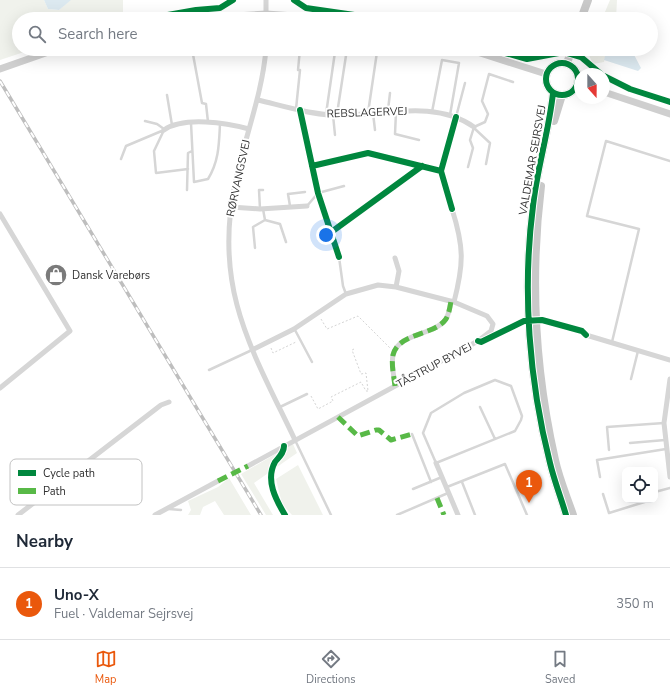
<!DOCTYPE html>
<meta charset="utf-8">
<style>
:root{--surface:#fff;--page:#f2f2f3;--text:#1f2937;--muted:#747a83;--line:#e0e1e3;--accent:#ea580c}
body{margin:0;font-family:"Nunito Sans",sans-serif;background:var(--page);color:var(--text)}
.controls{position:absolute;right:12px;bottom:12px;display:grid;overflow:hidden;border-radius:8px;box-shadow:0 4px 16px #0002}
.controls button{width:36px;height:36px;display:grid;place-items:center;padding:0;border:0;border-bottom:1px solid var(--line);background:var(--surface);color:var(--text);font:20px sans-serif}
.compass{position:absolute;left:574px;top:68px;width:36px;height:36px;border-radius:50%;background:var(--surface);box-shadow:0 4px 16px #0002;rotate:159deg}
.you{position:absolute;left:326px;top:235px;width:14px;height:14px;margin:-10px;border:3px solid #fff;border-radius:50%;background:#1a73e8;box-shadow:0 0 0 6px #1a73e833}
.badge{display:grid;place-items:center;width:26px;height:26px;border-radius:50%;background:var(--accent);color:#fff;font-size:13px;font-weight:700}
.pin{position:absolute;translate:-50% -33px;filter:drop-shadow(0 1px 2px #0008)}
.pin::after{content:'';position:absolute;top:21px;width:14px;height:12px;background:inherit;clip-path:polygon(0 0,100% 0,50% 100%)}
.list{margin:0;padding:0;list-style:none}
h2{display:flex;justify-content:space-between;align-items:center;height:52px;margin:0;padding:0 16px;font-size:17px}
h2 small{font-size:13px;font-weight:400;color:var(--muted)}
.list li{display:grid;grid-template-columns:26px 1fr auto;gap:12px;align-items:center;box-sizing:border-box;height:72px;padding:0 16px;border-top:1px solid var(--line)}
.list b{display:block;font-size:15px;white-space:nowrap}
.list p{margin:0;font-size:13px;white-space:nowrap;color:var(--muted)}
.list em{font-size:13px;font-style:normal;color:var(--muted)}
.icon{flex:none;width:22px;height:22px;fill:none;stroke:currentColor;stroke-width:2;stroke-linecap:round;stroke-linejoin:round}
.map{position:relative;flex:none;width:670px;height:515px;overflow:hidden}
.search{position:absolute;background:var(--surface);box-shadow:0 4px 16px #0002;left:12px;right:12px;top:12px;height:44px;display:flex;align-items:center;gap:10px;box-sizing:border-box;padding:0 14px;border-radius:22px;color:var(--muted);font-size:15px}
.sheet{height:124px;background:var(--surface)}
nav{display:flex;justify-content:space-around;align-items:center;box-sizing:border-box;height:56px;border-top:1px solid var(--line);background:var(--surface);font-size:11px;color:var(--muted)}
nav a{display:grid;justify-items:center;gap:2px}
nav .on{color:var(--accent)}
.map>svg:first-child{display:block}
.green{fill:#f0f2ec}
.water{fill:#dce9f0}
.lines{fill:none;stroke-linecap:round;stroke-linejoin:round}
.path{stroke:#d4d4d4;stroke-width:1;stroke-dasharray:2 2;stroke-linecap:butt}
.lane{stroke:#d6d6d6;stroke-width:2.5}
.street{stroke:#d6d6d6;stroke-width:5}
.secondary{stroke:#cfcfcf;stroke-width:7}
.primary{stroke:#c9c9c9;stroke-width:8}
.rail-casing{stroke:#bebebe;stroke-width:3.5}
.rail{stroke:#fff;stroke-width:2;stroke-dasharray:6;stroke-linecap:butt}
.quiet{stroke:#58b947;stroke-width:5;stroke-dasharray:10 5;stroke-linecap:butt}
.cycleway-casing{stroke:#fff;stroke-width:8}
.cycleway{stroke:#00873e;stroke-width:6}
.labels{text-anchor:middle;stroke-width:4;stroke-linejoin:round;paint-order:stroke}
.street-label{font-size:11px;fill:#323232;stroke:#fff}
.poi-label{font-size:11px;fill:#323232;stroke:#fff;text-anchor:start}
.key{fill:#fff;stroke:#c2c2c2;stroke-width:1}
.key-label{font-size:11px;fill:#323232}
</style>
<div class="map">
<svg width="670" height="515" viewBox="0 0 670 515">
<rect width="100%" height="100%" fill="#fff"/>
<path class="green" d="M0,0H44L48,9L59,10L70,0H123V19H19V49H33L0,60Z
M610,0H617L616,19H602Z
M590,49H607L604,62L593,64L588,53Z
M293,444L297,453L254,483L273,515H266L241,474Z
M298,465L323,515H292L282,504L276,479Z
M229,478L251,515H224L215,501L203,507L200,515H188L191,510L188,501L218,487Z"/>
<path class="water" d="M44,0H71L59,10L48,9Z
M607,49H631L641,68L638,71L604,60Z"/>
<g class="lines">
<path class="path" d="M321,319L327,329L358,316L390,348
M271,348L273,353L296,342
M354,349L352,350L361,374L366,373L368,391
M311,396L318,409L333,401L331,397L361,382L366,391H368"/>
<path class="lane" d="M192,49L202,103L206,104L208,122
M355,49L377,52L368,113
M167,95L172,125
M296,109L300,70H298L300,49
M388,110L390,93
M396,112L395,134L419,140
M432,112L442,60L459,63L450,115
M373,113L375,130
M326,114L335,52L331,49
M337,114L347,49
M333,115L335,135
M456,117L465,83
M145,121L157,124L164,129
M191,123L194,182L208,179C219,161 219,144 220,124
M474,128L490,143L486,164
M164,130L154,151L156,173L188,169
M121,159L126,146L164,130
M468,167L473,148L470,140L474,127L485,122L488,114L482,101L489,74L513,82
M187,190L188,153L192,151
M290,206L288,194L305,192
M307,206L318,193L344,186
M260,209L259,190H263
M263,209L265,220L280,224L286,242
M255,248L253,227L265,220
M339,257L343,286L346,294
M295,330L312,362
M612,342L639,229L587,216L606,141L670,161
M209,370L252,350
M631,379L638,351
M495,380L511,386L522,416L521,420L515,431L436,463L423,433L431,413L464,393Z
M280,407L307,394
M480,407L495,439
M412,434L431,482
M295,440L331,515
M630,443L665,440
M609,450L607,427L664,423
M600,477L597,460L666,449
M462,482L475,515
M447,487L505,464L527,515
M413,489L442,477
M655,492L670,488
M603,494L609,513L651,500
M169,509L181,510
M397,515L448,493"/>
<path class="street" d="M266,19V0
M266,49C262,96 244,139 235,184C213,289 252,350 295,440
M258,100C283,106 308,114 333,115C379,117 433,98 474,127
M164,130C184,116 227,123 249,129
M231,207L260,209L307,206
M452,209C464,247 464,263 454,302
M0,214L70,331L0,388
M395,258L399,271L396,287
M586,335L670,360
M670,379L664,423L670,477
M395,386C394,376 391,365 393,355C399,332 434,336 446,319C449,314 450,307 451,301
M436,463L458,515
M248,466L478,341L491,331L493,324L487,316L454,302L396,287L378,285L346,294L294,329L252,350
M18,515L161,405L169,402
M155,515L218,481"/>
<path class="secondary" d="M187,19L266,14L337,19
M468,49L546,74
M0,69L57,49
M578,84L580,85
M604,92L670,114"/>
<path class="primary" d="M581,19L588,0
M546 79a16 16 0 1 1 32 0a16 16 0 1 1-32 0Z
M567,63L572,49
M553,93C549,131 537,168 533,206C522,290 529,381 550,463C554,480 561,498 566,515
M554,121L562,95
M541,186C530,276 535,371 555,460C559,479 567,497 573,515"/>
<g class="rail-casing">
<path id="rail" d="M0,81L261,515"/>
</g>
<use href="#rail" class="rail"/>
<path class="quiet" d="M395,386C394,376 391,365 393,355C399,332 434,336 446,319C449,314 450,307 451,301
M338,417L358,436L376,430H379L391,440L412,434
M218,481L248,466
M437,498L444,515"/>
<g class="cycleway-casing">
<path id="cycleway" d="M294,0L306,8L382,19
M145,19L196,10L220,8L233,0
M491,49L527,59L564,52L581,57L601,74
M546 79a16 16 0 1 1 32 0a16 16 0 1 1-32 0Z
M604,76L630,89L670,102
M553,93C549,131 537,168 533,206C522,290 529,381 550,463C554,480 561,498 566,515
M300,110L318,193L339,257
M312,166L368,153L441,171
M452,209L441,171L456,117
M330,233L422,166
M478,341L481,342L524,321L542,320L582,331L586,335
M284,446C284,453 279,457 275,462C265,480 276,500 285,515"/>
</g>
<use href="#cycleway" class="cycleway"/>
</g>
<defs>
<g id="shop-disc" transform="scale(1.15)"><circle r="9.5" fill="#7a7a7a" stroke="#fff"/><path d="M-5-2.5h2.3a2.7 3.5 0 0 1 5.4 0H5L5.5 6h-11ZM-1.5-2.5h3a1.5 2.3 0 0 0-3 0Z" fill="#fff"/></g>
</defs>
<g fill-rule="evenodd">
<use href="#shop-disc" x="56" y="275"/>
</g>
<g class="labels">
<g class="street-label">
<text transform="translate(367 112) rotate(-2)" y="4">REBSLAGERVEJ</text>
<text transform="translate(532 160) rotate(-80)" y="4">VALDEMAR SEJRSVEJ</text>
<text transform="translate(238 178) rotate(-78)" y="4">RØRVANGSVEJ</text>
<text transform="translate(434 365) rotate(-28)" y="4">TÅSTRUP BYVEJ</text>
</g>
<g class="poi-label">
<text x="72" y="279">Dansk Varebørs</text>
</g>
</g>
<rect x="10" y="459" width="132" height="46" rx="6" class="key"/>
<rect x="18" y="470" width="18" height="6" fill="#00873e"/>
<rect x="18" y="488" width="18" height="6" fill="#58b947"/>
<g class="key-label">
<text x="43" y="477">Cycle path</text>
<text x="43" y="495">Path</text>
</g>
</svg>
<div class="controls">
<button><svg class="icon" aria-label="locate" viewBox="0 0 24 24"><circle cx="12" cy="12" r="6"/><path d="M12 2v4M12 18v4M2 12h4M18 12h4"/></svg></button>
</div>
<svg class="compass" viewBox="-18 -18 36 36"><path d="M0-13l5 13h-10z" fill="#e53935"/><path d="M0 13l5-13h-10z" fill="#747a83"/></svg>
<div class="you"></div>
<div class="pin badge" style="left:529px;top:503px">1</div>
<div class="search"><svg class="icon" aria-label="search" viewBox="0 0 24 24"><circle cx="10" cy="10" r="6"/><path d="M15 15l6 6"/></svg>Search here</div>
</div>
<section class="sheet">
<h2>Nearby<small></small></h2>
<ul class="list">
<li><span class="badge">1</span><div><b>Uno-X</b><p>Fuel · Valdemar Sejrsvej</p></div><em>350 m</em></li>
</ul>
</section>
<nav>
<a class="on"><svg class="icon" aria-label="map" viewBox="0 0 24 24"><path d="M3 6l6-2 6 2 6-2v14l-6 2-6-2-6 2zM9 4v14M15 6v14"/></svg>Map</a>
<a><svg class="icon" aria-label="directions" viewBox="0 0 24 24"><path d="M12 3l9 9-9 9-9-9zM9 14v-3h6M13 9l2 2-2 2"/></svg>Directions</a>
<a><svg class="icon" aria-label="saved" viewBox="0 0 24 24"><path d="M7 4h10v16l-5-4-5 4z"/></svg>Saved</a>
</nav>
